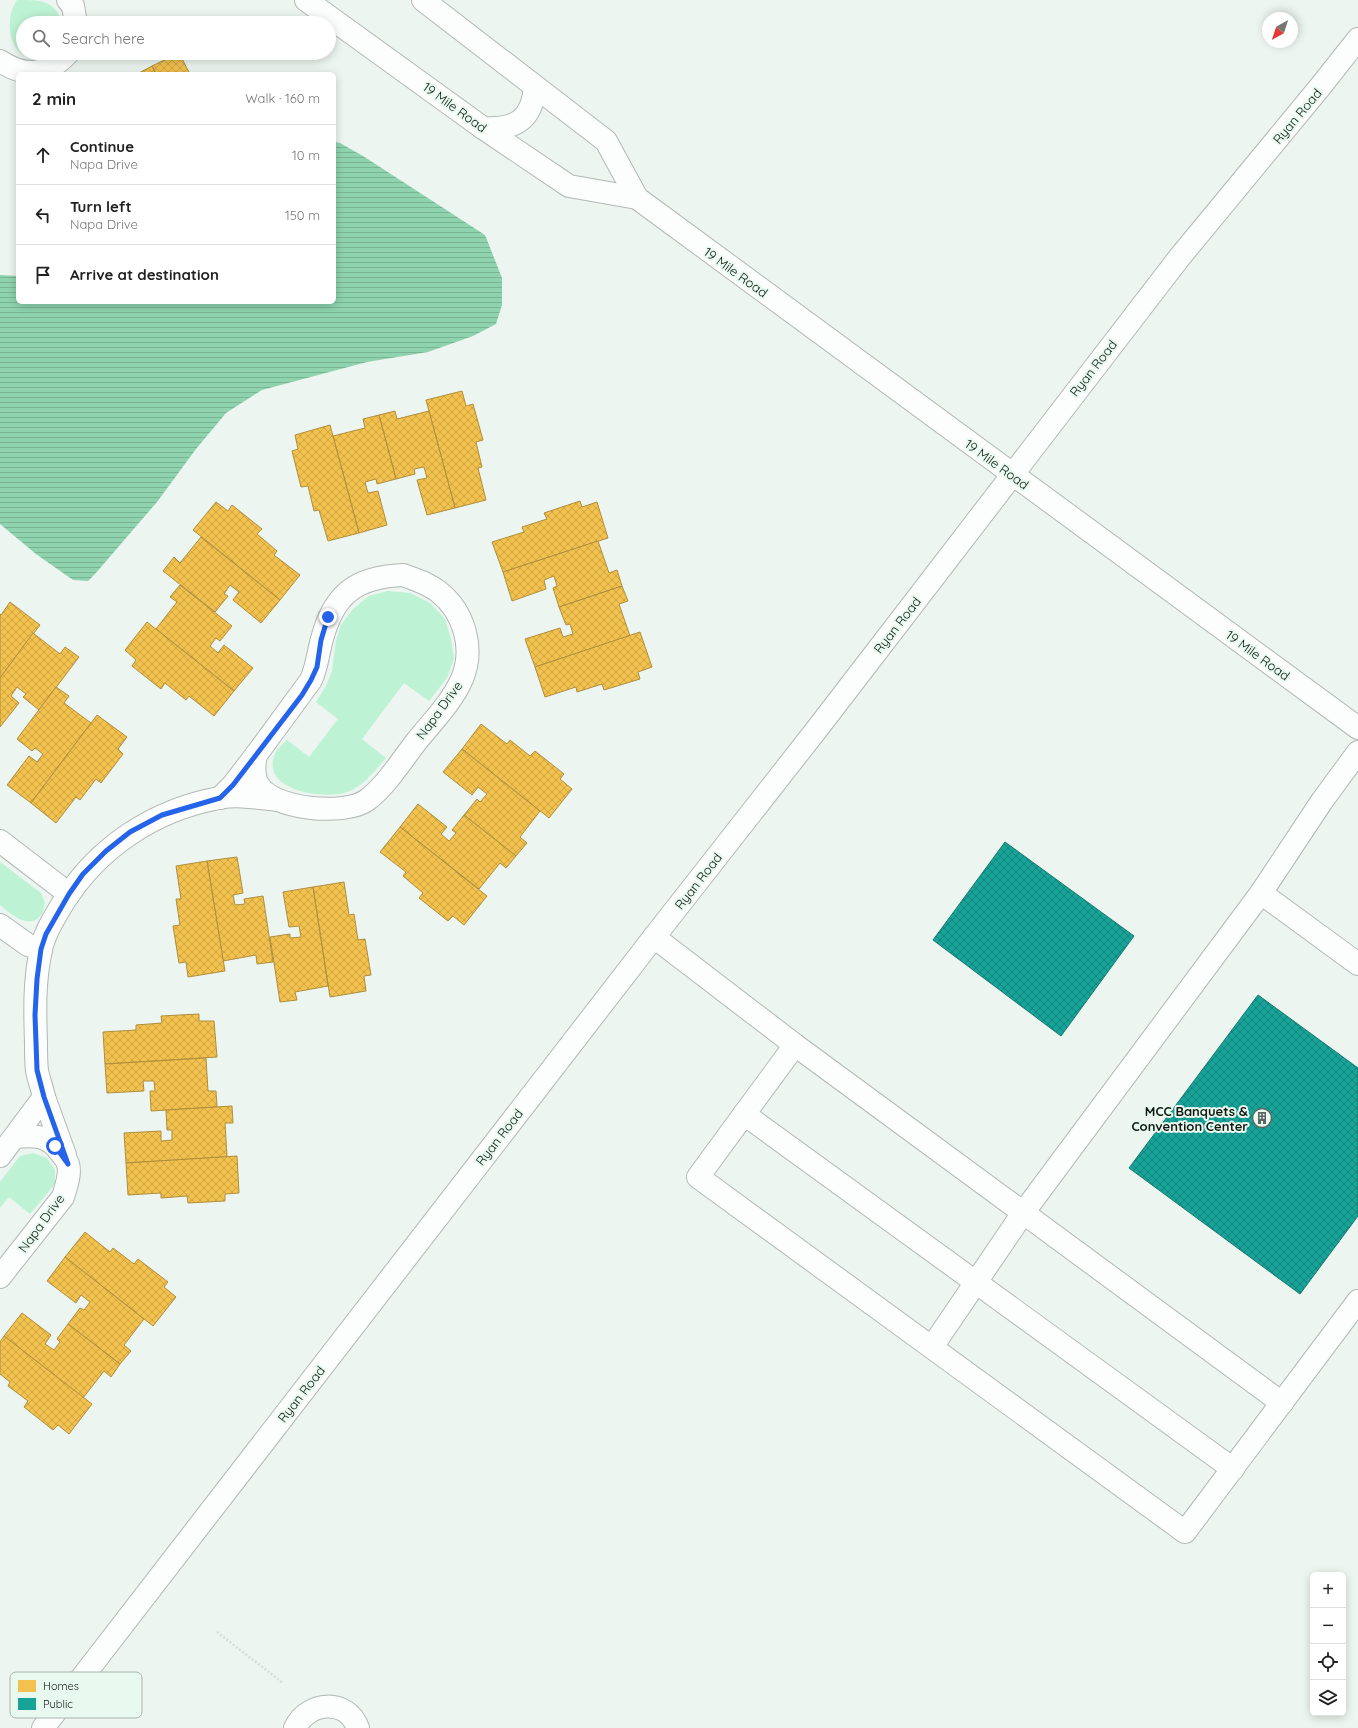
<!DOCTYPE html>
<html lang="en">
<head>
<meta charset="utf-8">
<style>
	:root { --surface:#fff; --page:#f2f2f2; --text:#222; --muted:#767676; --line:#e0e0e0 }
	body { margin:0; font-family:Quicksand,sans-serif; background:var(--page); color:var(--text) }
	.controls { position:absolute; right:12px; bottom:12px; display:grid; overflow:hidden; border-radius:6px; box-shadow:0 2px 10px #0003 }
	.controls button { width:36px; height:36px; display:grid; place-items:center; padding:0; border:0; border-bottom:1px solid var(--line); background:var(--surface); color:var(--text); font:20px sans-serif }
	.compass { position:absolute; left:1262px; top:12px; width:36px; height:36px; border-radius:50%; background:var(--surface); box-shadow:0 2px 10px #0003; rotate:219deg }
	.stop { position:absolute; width:12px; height:12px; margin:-9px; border:3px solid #2563eb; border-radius:50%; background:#fff }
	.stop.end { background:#2563eb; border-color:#fff; box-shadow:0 1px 4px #0008 }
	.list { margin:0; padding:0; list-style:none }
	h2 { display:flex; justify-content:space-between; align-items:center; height:52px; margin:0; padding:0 16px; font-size:17px }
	h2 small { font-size:13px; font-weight:400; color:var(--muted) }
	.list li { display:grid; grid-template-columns:26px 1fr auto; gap:12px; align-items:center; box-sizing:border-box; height:60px; padding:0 16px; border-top:1px solid var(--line) }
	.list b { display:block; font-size:15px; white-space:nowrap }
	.list p { margin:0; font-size:13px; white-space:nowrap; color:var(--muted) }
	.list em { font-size:13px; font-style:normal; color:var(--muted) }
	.icon { flex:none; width:22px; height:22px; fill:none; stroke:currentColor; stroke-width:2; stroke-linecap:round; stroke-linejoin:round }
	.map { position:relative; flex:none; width:1358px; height:1728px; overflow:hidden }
	.search { position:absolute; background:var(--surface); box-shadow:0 2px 10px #0003; left:16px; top:16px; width:320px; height:44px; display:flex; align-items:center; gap:10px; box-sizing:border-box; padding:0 14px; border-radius:22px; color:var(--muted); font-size:15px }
	.panel { position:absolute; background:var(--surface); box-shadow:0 2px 10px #0003; left:16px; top:72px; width:320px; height:232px; border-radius:6px }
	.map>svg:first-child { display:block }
	.grass { fill:#bdf2d4 }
	.water { fill:url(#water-rules) }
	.homes { fill:url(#homes-cross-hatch); stroke:#af8e3d }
	.public { fill:url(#public-cross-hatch); stroke:#167970 }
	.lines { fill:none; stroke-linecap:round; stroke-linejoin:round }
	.minor-casing { stroke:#b2b8b5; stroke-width:24 }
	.major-casing { stroke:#b2b8b5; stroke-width:24 }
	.path { stroke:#d9dcda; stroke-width:2.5; stroke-dasharray:2 2; stroke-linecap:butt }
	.minor { stroke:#fcfefd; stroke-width:22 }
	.major { stroke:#fcfefd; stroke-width:22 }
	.route { stroke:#2563eb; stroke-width:5 }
	.labels { text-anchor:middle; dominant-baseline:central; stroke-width:4; stroke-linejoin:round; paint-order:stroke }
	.street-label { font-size:13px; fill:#121814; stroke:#e8f9ef }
	.poi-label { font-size:13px; font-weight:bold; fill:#121814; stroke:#e8f9ef; text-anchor:end }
	.key { fill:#e8f9ef; stroke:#a8b6ad; stroke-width:1 }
	.key-label { font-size:11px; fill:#121814 }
</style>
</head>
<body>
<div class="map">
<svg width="1358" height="1728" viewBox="0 0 1358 1728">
	<defs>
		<pattern id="water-rules" width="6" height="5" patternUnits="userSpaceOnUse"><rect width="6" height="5" fill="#8ed3ae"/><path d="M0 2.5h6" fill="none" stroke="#79b495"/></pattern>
		<pattern id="homes-cross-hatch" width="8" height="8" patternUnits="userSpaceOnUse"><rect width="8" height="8" fill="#f2c14e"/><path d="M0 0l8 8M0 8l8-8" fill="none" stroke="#cea543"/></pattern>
		<pattern id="public-cross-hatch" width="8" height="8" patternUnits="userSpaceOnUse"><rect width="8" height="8" fill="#17a398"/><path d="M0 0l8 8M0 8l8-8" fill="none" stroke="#13847b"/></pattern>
	</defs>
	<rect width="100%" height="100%" fill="#ecf5f0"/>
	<g class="grass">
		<path d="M17 0C41 0 55 0 62 23H23V53H45C14 70 0 25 17 0Z"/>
		<path d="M388 591 410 593 430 603 445 619 451 639 454 659 447 678 429 701 404 683 362 739 386 758C375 770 363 787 347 792 325 800 259 791 275 754 277 749 283 744 287 740L309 757 338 719 316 702 326 686 332 671 336 641 341 625 353 609 369 596Z"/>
		<path d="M0 862 41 893 45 903C44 907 43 913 41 915 29 931 10 913 0 905Z"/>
		<path d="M33 1153 47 1158 55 1170V1184L30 1214 9 1197 0 1208V1182L20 1156Z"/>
	</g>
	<path class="water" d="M334 142 340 143 363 156 485 235 502 278V305L496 324 473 336 428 352 367 362 262 390 226 413 196 449 157 502 95 574 88 581 73 580 36 554 0 524V275L18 276V302H334Z"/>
	<g class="homes">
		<path d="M179 53 190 74H156L152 66Z"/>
		<path d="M152 66 156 74H137Z"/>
		<path d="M462 391 466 406 473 404 483 440 476 442 482 467 478 468 486 500 455 508 426 400Z"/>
		<path d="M395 411 397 419 429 411 455 508 427 515 417 480 427 478 424 467 414 469 415 474 396 479 379 415Z"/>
		<path d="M379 415 396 479 377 484 376 479 365 482 368 493 378 491 387 525 359 533 333 436 365 428 363 419Z"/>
		<path d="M330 425 359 533 328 541 319 510 314 511 308 486 301 487 292 451 298 449 295 435Z"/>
		<path d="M580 501 582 507 597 502 608 538 503 572 492 542 524 532 522 527 547 519 544 513Z"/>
		<path d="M216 502 228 511 232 505 262 529 257 534 277 551 274 555 300 575 280 600 193 530Z"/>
		<path d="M201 537 280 600 261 623 233 600 239 592 230 585 224 594 228 596 215 612 163 571 174 557 180 563Z"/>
		<path d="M598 541 609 573 617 570 622 586 559 607 553 588 557 586 554 576 544 580 546 589 512 601 503 572Z"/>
		<path d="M180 585 232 626 220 641 216 638 210 646 218 653 224 645 253 668 234 691 156 629 177 602 170 597Z"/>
		<path d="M622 586 628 601 619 604 630 636 535 667 525 639 560 628 563 637 573 634 570 624 566 625 559 607Z"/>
		<path d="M10 602 40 625 0 678V614L1 615Z"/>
		<path d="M147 622 234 691 214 716 189 696 186 700 165 683 161 689 132 666 136 660 125 650Z"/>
		<path d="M640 632 652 667 638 672 640 679 604 690 602 684 577 692 576 687 545 697 535 667Z"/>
		<path d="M33 633 60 654 65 647 79 657 39 710 23 697 26 694 17 687 11 696 19 703 0 727V678Z"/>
		<path d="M56 687 69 696 64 703 91 723 31 803 7 785 29 756 37 762 43 754 35 748 32 751 17 739Z"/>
		<path d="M97 715 127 737 118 749 123 754 101 783 96 779 80 800 76 797 56 823 31 803Z"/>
		<path d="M481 724 507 744 510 740 530 756 535 751 564 774 560 779 572 789 549 818 462 749Z"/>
		<path d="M462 749 540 811 520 837 527 843 516 856 464 815 477 799 480 802 487 794 478 787 472 795 443 772Z"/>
		<path d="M418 804 447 827 441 834 449 841 456 833 452 830 464 815 516 856 506 868 500 863 479 889 400 827Z"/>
		<path d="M400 827 487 896 464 925 453 916 448 921 419 898 423 893 403 876 406 872 380 852Z"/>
		<path d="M237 857 243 893 233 895 235 905 245 904 244 899 263 896 273 962 257 964 256 955 223 961 207 861Z"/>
		<path d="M207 861 225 971 188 977 186 962 179 963 173 926 180 925 176 899H181L176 866Z"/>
		<path d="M344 882 349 915 354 914 358 940 365 939 371 975 364 976 366 991 330 997 313 887Z"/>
		<path d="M313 887 328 986 295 992 297 1000 280 1002 270 937 290 934V938L301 937 299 926 289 927 283 892Z"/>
		<path d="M199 1014V1021H214L217 1057 105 1064 103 1032 136 1030V1025L162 1023 161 1016Z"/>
		<path d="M206 1058 208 1091H216L217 1107 151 1111 150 1091H155L154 1081H143L144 1091 107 1093 105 1064Z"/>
		<path d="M232 1106 233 1123H225L227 1157 126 1163 124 1133 161 1131V1141L172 1140V1130H167L166 1110Z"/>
		<path d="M237 1156 239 1193 225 1194V1201L188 1203 187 1196 161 1198V1193L128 1195 126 1163Z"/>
		<path d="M85 1232 110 1252 113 1248 134 1264 138 1259 168 1282 164 1287 176 1297 153 1326 65 1257Z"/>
		<path d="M65 1257 144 1319 124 1345 131 1351 120 1364 68 1324 80 1308 84 1310 90 1302 81 1295 76 1303 47 1281Z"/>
		<path d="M22 1313 51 1335 45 1344 54 1350 60 1342 57 1339 68 1324 120 1364 111 1377 104 1371 83 1398 4 1336Z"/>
		<path d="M4 1336 92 1404 69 1434 58 1425 53 1430 24 1407 28 1401 8 1386 10 1382 0 1374V1342Z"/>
	</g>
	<g class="public">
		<path d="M1005 842 1134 936 1061 1036 933 940Z"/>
		<path d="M1258 995 1358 1068V1216L1300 1294 1129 1168Z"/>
	</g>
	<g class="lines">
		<defs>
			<g id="minor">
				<path d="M68 0 73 6 76 23"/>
				<path d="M0 61C25 78 48 75 68 53"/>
				<path d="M403 575C416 580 428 583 439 592 464 612 475 648 462 679 452 702 432 722 416 742 402 760 386 786 367 800 346 816 271 810 258 784 253 776 254 763 256 755L311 680C317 667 318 653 322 639 334 593 357 577 403 575Z"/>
				<path d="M1358 752 1322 801 1261 893 1358 964"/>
				<path d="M220 798 233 785 256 755"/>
				<path d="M0 841 69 894"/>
				<path d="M0 925 28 945 41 949"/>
				<path d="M654 937 795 1045 698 1177 1185 1532 1358 1301"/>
				<path d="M795 1045 1282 1403"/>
				<path d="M44 1097C42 1088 39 1080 37 1071 36 1062 36 1052 36 1043 35 1013 34 980 41 950 44 933 55 917 63 903 98 847 154 810 219 798 238 794 258 798 277 800"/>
				<path d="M744 1114 1233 1469"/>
				<path d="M0 1156 44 1097 65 1155"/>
				<path d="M0 1277 63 1197C66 1187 71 1174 68 1164 67 1160 63 1156 61 1153 48 1135 36 1135 15 1137"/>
				<path d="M932 1347 1023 1213 1261 893"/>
				<path d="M295 1728C308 1701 347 1698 358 1728"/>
			</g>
			<g id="major">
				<path d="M306 0 483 128 569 186 637 198 1358 728"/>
				<path d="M423 0 606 141 637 198"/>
				<path d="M483 128C515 130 532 120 535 87"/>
				<path d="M43 1728 654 937 817 729 1179 258 1320 87 1358 39"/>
			</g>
		</defs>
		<use href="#minor" class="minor-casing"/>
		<use href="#major" class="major-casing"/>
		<path class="path" d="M217 1632 283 1683"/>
		<use href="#minor" class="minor"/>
		<use href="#major" class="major"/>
	</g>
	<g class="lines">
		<path class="route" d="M55 1146 68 1164 44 1097 37 1070 35 1015 37 979 41 949 46 934 69 894 83 874 106 851 130 832 162 815 220 798 233 785 302 695 311 680 317 667 321 640 328 617"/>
	</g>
	<defs>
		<symbol id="building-ring" viewBox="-11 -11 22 22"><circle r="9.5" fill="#e8f9ef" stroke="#5e6561" stroke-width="1.5"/><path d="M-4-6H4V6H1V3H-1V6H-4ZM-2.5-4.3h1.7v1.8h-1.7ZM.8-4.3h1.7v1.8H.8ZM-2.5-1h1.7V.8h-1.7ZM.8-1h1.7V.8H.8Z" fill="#5e6561"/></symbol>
	</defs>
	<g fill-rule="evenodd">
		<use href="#building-ring" x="1251" y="1107" width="22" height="22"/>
	</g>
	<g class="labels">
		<g class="street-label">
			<text transform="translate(455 107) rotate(36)">19 Mile Road</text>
			<text transform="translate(1297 116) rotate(-50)">Ryan Road</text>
			<text transform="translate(736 272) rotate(36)">19 Mile Road</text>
			<text transform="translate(1093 368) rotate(-52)">Ryan Road</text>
			<text transform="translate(997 464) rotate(36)">19 Mile Road</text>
			<text transform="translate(897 625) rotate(-52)">Ryan Road</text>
			<text transform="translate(1258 655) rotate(36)">19 Mile Road</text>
			<text transform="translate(439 710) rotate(-54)">Napa Drive</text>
			<text transform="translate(698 881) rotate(-52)">Ryan Road</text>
			<text transform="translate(499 1137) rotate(-52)">Ryan Road</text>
			<text transform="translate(41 1223) rotate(-54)">Napa Drive</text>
			<text transform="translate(301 1394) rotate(-52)">Ryan Road</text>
		</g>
		<g class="poi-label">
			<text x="1248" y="1111">MCC Banquets &amp;<tspan x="1248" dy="15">Convention Center</tspan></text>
		</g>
	</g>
	<rect x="10" y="1672" width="132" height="46" rx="6" class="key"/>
	<rect x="18" y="1680" width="18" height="12" fill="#f2c14e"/>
	<rect x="18" y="1698" width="18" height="12" fill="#17a398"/>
	<g class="key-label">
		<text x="43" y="1690">Homes</text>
		<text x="43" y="1708">Public</text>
	</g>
</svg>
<div class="controls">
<button>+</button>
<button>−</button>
<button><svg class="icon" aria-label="locate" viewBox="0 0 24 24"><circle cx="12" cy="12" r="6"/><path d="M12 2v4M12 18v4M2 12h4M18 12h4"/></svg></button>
<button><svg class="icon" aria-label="layers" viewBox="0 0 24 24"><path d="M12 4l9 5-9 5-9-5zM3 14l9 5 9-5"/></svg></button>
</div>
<svg class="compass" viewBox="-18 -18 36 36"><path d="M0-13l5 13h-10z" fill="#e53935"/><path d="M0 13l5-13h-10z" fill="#767676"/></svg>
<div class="stop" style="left:55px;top:1146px"></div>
<div class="stop end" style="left:328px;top:617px"></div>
<div class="search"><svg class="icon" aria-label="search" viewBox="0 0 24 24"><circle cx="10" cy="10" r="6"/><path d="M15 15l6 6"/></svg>Search here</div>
<section class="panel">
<h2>2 min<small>Walk · 160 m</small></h2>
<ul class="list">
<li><svg class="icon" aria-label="ahead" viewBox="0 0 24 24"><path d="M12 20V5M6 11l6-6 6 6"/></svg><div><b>Continue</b><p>Napa Drive</p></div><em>10 m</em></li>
<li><svg class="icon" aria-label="left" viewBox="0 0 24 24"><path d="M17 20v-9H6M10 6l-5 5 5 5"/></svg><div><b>Turn left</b><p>Napa Drive</p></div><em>150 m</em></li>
<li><svg class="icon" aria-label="arrive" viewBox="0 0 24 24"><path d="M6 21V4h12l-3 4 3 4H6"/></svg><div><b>Arrive at destination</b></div></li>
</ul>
</section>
</div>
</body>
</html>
